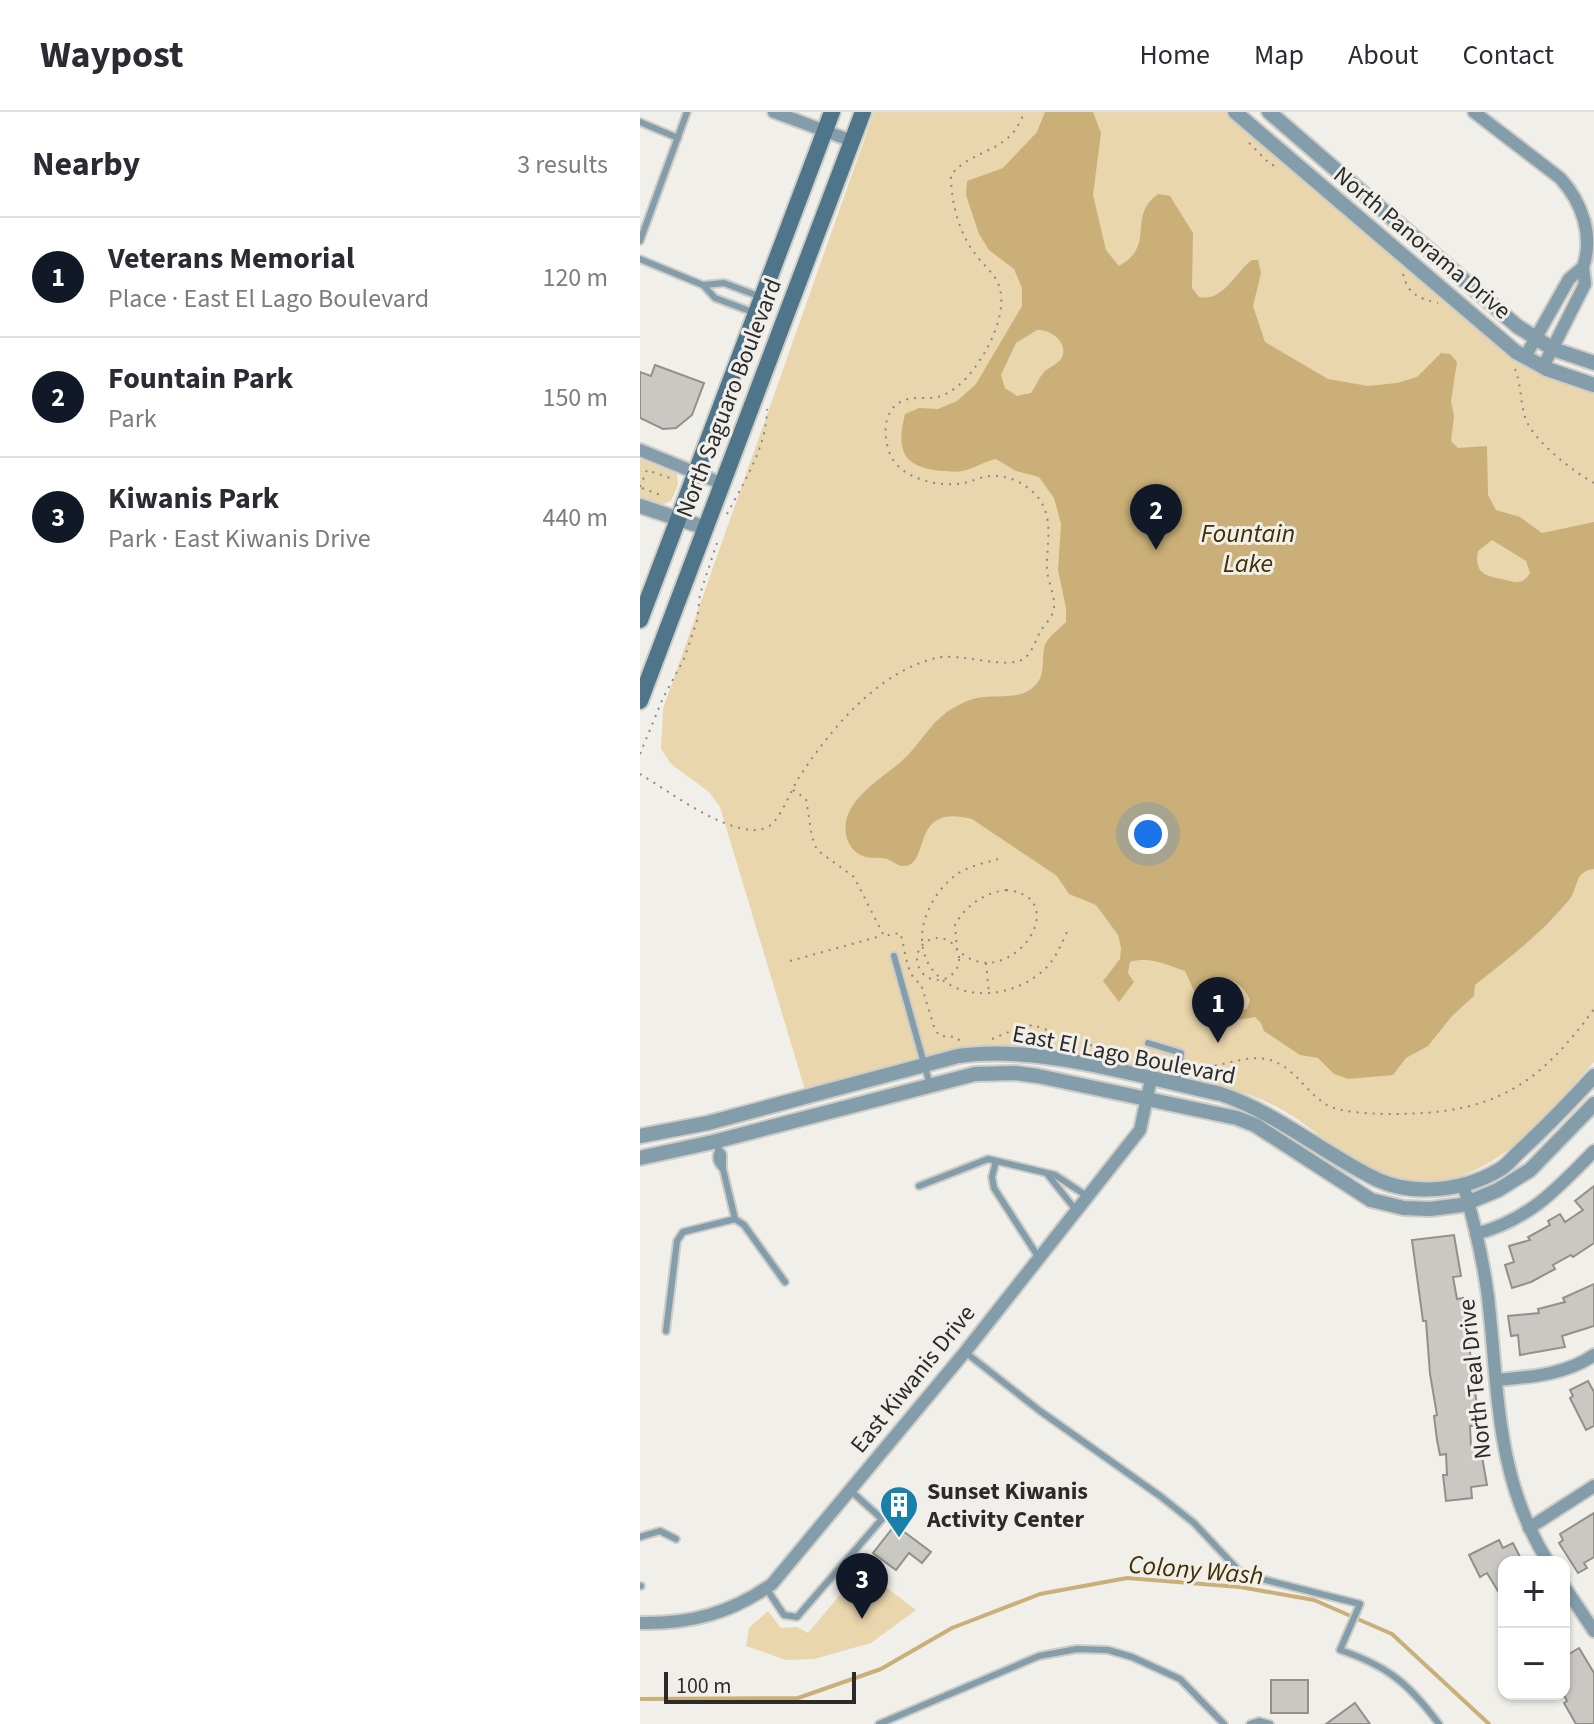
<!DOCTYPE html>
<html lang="en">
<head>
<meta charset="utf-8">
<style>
	:root { --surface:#fff; --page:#f7f7f7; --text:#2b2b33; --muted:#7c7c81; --line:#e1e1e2; --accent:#111827 }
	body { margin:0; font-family:"Source Sans 3",sans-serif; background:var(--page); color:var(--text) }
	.controls { position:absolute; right:24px; bottom:24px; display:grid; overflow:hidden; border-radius:16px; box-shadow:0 2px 6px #0004 }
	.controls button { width:72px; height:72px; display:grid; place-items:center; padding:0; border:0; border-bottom:2px solid var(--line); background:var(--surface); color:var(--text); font:40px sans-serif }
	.scale { position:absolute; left:24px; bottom:20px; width:192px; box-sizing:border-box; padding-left:8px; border:4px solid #2c2b29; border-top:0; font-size:22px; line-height:28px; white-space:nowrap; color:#2c2b29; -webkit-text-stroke:6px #f1efea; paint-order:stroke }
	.you { position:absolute; left:508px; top:722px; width:28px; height:28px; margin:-20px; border:6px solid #fff; border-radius:50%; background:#1a73e8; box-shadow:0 0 0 12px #1a73e833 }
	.badge { display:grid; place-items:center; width:52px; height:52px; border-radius:50%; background:var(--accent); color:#fff; font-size:26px; font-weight:700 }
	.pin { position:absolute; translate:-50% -66px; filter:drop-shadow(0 2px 4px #0008) }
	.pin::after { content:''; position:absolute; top:42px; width:28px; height:24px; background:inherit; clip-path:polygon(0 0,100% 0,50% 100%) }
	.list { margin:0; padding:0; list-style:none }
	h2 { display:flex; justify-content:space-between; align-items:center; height:104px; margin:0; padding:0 32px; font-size:34px }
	h2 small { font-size:26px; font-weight:400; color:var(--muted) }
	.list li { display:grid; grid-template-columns:52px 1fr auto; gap:24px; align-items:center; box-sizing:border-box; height:120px; padding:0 32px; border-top:2px solid var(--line) }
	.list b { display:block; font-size:30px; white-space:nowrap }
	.list p { margin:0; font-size:26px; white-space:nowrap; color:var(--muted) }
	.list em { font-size:26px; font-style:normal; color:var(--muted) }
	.map { position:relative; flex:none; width:954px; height:1612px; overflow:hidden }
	header { display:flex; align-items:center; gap:48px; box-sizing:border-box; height:112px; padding:0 40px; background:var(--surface); border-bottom:2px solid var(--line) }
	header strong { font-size:38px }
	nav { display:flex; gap:44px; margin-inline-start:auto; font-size:28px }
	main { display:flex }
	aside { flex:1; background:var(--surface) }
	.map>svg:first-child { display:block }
	.green { fill:#ead6ad }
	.water { fill:#cab078; fill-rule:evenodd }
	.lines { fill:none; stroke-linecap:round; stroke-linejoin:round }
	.stream { stroke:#cab078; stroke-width:4 }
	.building { fill:#cac8c3; stroke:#92908c; stroke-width:2 }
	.service-casing { stroke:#ceccc7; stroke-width:10 }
	.minor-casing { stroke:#ceccc7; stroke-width:16 }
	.tertiary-casing { stroke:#ceccc7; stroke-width:18 }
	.secondary-casing { stroke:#ceccc7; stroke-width:20 }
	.path { stroke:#8b8986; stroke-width:2; stroke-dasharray:2 6; stroke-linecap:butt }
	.service { stroke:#839dab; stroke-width:6 }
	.minor { stroke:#839dab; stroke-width:12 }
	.tertiary { stroke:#839dab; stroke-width:14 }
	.secondary { stroke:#4e7589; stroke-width:16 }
	.labels { text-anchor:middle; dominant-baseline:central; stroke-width:6; stroke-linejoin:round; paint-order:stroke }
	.street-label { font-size:24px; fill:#2c2b29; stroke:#f1efea }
	.poi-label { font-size:24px; font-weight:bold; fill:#2c2b29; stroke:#f1efea; text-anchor:start }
	.water-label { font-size:26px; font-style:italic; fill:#422f00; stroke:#f1efea }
</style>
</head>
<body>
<header>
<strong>Waypost</strong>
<nav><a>Home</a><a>Map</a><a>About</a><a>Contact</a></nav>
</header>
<main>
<aside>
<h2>Nearby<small>3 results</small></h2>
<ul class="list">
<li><span class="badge">1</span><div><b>Veterans Memorial</b><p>Place · East El Lago Boulevard</p></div><em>120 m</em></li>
<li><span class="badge">2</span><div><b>Fountain Park</b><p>Park</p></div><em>150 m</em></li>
<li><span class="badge">3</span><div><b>Kiwanis Park</b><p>Park · East Kiwanis Drive</p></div><em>440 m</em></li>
</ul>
</aside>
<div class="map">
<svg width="954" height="1612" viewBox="0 0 954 1612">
	<rect width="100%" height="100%" fill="#f1efea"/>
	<g class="green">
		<path d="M234 0H587L880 251 920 269 954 280V950C908 1001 862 1065 787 1071 728 1075 682 1017 633 993 584 968 515 963 462 952 422 945 377 929 336 935 282 942 219 964 165 978L80 695 69 680 31 652 21 637 23 597Z"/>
		<path d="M0 347 37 362 38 373 31 389 21 393 0 385Z"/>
		<path d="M222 1457 276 1498 231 1531 174 1547 146 1548 106 1534 109 1516 128 1499 141 1516 157 1515 168 1521Z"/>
	</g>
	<path class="water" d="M405 0H453L461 21 453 83 466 138 479 154C517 133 486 105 518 82L530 84 553 121 552 176 559 185C584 190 595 160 612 148H618L621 161 613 194 625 230 688 267 728 274 757 271 777 265 801 241 810 242 817 250 811 289 814 304 811 329 818 336 847 334 848 383 856 398 880 405 902 421 954 410V757C933 759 939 777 929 788 902 821 868 847 835 873L834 884 812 904 788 934 766 946 753 963 708 967 694 962 678 946 660 943 624 919 621 911 615 905C567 915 563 898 545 859 527 853 509 844 490 850L488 861 494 870 479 890 463 869 480 847 481 836 478 823 456 793 429 782 417 764 332 707C268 690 292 755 263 754 257 754 253 749 247 747 239 745 230 747 223 744 215 741 210 735 207 727 196 688 246 666 268 643 283 627 294 606 315 595 321 592 330 587 337 586 354 582 376 588 391 577 408 565 400 549 405 533 409 524 419 517 426 510V496L418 458 421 412 414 386 399 365 376 359 356 347C345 349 337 355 326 358 319 361 308 359 301 359 262 355 256 338 265 302L279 296 298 297 317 289 336 272 382 194V176L374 157 349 138 339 122 326 83 327 69 363 56 397 20ZM397 218C411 217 430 231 421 247 417 252 410 255 405 259 399 265 396 274 391 281L377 284 365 276 361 263 376 231ZM852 428 886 449 890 461C882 474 875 470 862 467 844 464 834 460 838 439ZM583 867C596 869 605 875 610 888L607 897 590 898C581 893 570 885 573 874Z"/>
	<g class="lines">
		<path class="stream" d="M0 1587 158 1586 241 1557 312 1516 400 1482 487 1466 600 1475 674 1488 752 1522 849 1612"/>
	</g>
	<g class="building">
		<path d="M15 253 64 271 52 303 36 316 23 317 0 306V260L11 264Z"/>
		<path d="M954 1074V1131L933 1145 931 1143 913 1153 915 1157 891 1170 872 1176 865 1153 874 1150 869 1134 890 1128 888 1125 910 1113 908 1109 920 1102 925 1110 943 1098 935 1089Z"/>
		<path d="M814 1123 821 1164 813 1165 817 1187 823 1186 837 1294 839 1313 830 1314 831 1334 840 1333 847 1373 831 1375 832 1386 806 1389 803 1363H807L806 1342 800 1343 797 1328 794 1304 797 1303 790 1262 786 1209H783L772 1128Z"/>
		<path d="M954 1172V1214L922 1224 925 1235 880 1243 878 1223 871 1224 868 1204 899 1201 898 1197 925 1190 923 1186Z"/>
		<path d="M948 1269 954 1280V1314L946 1318 930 1286 933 1284 930 1278Z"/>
		<path d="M954 1401V1445L944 1451 947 1456 938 1461 919 1431 923 1428 920 1422Z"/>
		<path d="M255 1413 291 1440 282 1451 269 1441 256 1458 233 1441Z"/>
		<path d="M859 1428 863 1436 873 1431 880 1445 864 1450V1489L847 1461 840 1465 829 1443Z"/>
		<path d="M939 1536 954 1561V1612H936L924 1591 927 1589 924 1583V1545Z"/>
		<rect x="631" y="1568" width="37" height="33"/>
		<path d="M715 1591 730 1612H686Z"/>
	</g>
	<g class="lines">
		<defs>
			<g id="service">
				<path d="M0 10 38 26"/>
				<path d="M0 129 47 0"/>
				<path d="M0 147 63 173 75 186 115 201"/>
				<path d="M63 173 84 171 121 185"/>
				<path d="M254 844 290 973"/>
				<path d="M508 931 541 941 537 972"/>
				<path d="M73 1030 83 1042V1057C77 1052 75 1046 78 1039"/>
				<path d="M356 1049 352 1065 354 1076 399 1146"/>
				<path d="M83 1057 95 1107 104 1113 145 1170"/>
				<path d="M408 1063 435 1097"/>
				<path d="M279 1074 348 1047 415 1063 447 1084"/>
				<path d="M26 1219 37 1129 43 1120 95 1107"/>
				<path d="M325 1240 400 1299 520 1384 554 1411 602 1462 720 1492 700 1538C748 1554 769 1572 799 1612"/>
				<path d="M0 1425 20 1419 36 1427"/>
				<path d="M0 1474H1"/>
				<path d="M126 1476 144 1503 157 1505 242 1407 211 1379"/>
				<path d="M239 1612 399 1544 437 1537 468 1538 492 1545 540 1567 584 1612"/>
				<path d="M610 1612 619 1609 630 1612"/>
			</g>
			<g id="minor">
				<path d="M134 0 212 29"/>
				<path d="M834 0 920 66C942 90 954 124 943 155"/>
				<path d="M885 245 929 167 943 155 945 172 903 255"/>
				<path d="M0 338 83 372"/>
				<path d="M823 1072C834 1109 843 1147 848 1185 859 1281 855 1365 908 1450"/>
				<path d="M836 1122C890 1107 916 1078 954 1039"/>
				<path d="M856 1268C890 1265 925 1263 954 1243"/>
				<path d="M889 1416 954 1374"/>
				<path d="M924 1474 954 1519"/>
				<path d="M0 1511C50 1512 92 1501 132 1472L325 1240 500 1018 511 967"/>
			</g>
			<g id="tertiary">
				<path d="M595 0 876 240 907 257 954 273"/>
				<path d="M629 0 877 214 913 237 954 251"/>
				<path d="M0 394 66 416"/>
				<path d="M0 1024 68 1011 318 944C399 932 501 965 581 982 636 1001 679 1038 730 1064 768 1085 822 1080 859 1058 867 1054 874 1044 881 1038 907 1014 930 990 954 964"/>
				<path d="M0 1046 73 1030 335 962 375 961 398 964 597 1006 615 1013 731 1088 764 1096 790 1097 822 1093 858 1078 890 1058 954 992"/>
			</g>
			<g id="secondary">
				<path d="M0 508 192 0"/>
				<path d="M0 589 223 0"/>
			</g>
		</defs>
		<use href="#service" class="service-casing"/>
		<use href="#minor" class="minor-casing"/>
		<use href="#tertiary" class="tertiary-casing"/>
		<use href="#secondary" class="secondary-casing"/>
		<g class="path">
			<path d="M609 31 630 52 638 55"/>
			<path d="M763 162C768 183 779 186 798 191"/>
			<path d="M875 257C882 273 880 298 888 312 899 333 934 360 954 371"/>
			<path d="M0 375 7 358 30 366"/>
			<path d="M2 376 23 384"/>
			<path d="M87 402C104 370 127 334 127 297"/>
			<path d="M0 642 23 586 44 547 57 509 60 482 77 431"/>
			<path d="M0 662C30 680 77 716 113 718 120 719 130 715 134 710 144 698 150 681 158 667 189 619 237 560 296 546 320 540 368 559 385 546 392 540 396 528 400 520 405 512 414 504 414 494 415 483 408 470 407 458 406 439 412 418 405 398 399 379 374 363 353 364 343 364 333 369 324 371 300 376 260 367 250 342 242 322 243 293 268 287 278 285 289 287 298 285 319 279 335 257 345 240 356 221 367 192 358 171 353 160 343 153 336 143 319 122 311 90 311 63 328 42 353 41 371 23 377 17 381 7 385 0"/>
			<path d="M153 678 166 687 172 725 177 738 214 765 244 824 260 821C266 836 265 864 281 872L295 918 300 924 316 925 321 930"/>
			<path d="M358 747C345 751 329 754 317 762 287 784 266 833 298 864 327 892 378 883 405 857 416 846 421 833 427 820"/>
			<path d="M366 778C439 785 366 887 317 837L315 813C326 793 344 781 366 778Z"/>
			<circle cx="298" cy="847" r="21"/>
			<path d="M150 849 241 824"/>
			<path d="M346 851 349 880"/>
			<path d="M352 927 376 917 393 913 482 944"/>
			<path d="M551 956C576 958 605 941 630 948 655 955 665 980 687 993 701 1001 736 1002 753 1002 851 1002 897 976 954 897"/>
		</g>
		<use href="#service" class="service"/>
		<use href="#minor" class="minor"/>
		<use href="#tertiary" class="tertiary"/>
		<use href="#secondary" class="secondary"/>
	</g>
	<defs>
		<symbol id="building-pin" viewBox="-11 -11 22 30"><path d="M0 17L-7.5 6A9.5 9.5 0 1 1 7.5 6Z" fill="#1880aa" stroke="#f1efea"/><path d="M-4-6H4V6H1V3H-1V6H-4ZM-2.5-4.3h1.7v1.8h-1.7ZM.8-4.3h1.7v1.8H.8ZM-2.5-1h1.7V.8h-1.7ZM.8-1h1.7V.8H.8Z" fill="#fff"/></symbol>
	</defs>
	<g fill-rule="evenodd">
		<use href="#building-pin" x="237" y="1371" width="44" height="60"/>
	</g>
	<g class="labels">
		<g class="street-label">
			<text transform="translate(782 131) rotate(40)">North Panorama Drive</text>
			<text transform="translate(89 286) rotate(-69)">North Saguaro Boulevard</text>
			<text transform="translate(484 943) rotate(11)">East El Lago Boulevard</text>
			<text transform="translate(273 1267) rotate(-51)">East Kiwanis Drive</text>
			<text transform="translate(835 1267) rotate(-96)">North Teal Drive</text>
		</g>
		<g class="poi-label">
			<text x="287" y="1379">Sunset Kiwanis<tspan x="287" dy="28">Activity Center</tspan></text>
		</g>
		<g class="water-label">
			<text x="608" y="421">Fountain<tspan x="608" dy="30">Lake</tspan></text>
			<text transform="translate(556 1458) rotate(5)">Colony Wash</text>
		</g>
	</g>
</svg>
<div class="controls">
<button>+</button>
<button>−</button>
</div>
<div class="scale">100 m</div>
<div class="you"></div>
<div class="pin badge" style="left:578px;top:931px">1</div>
<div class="pin badge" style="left:516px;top:438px">2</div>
<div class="pin badge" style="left:222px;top:1507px">3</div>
</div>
</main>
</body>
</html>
